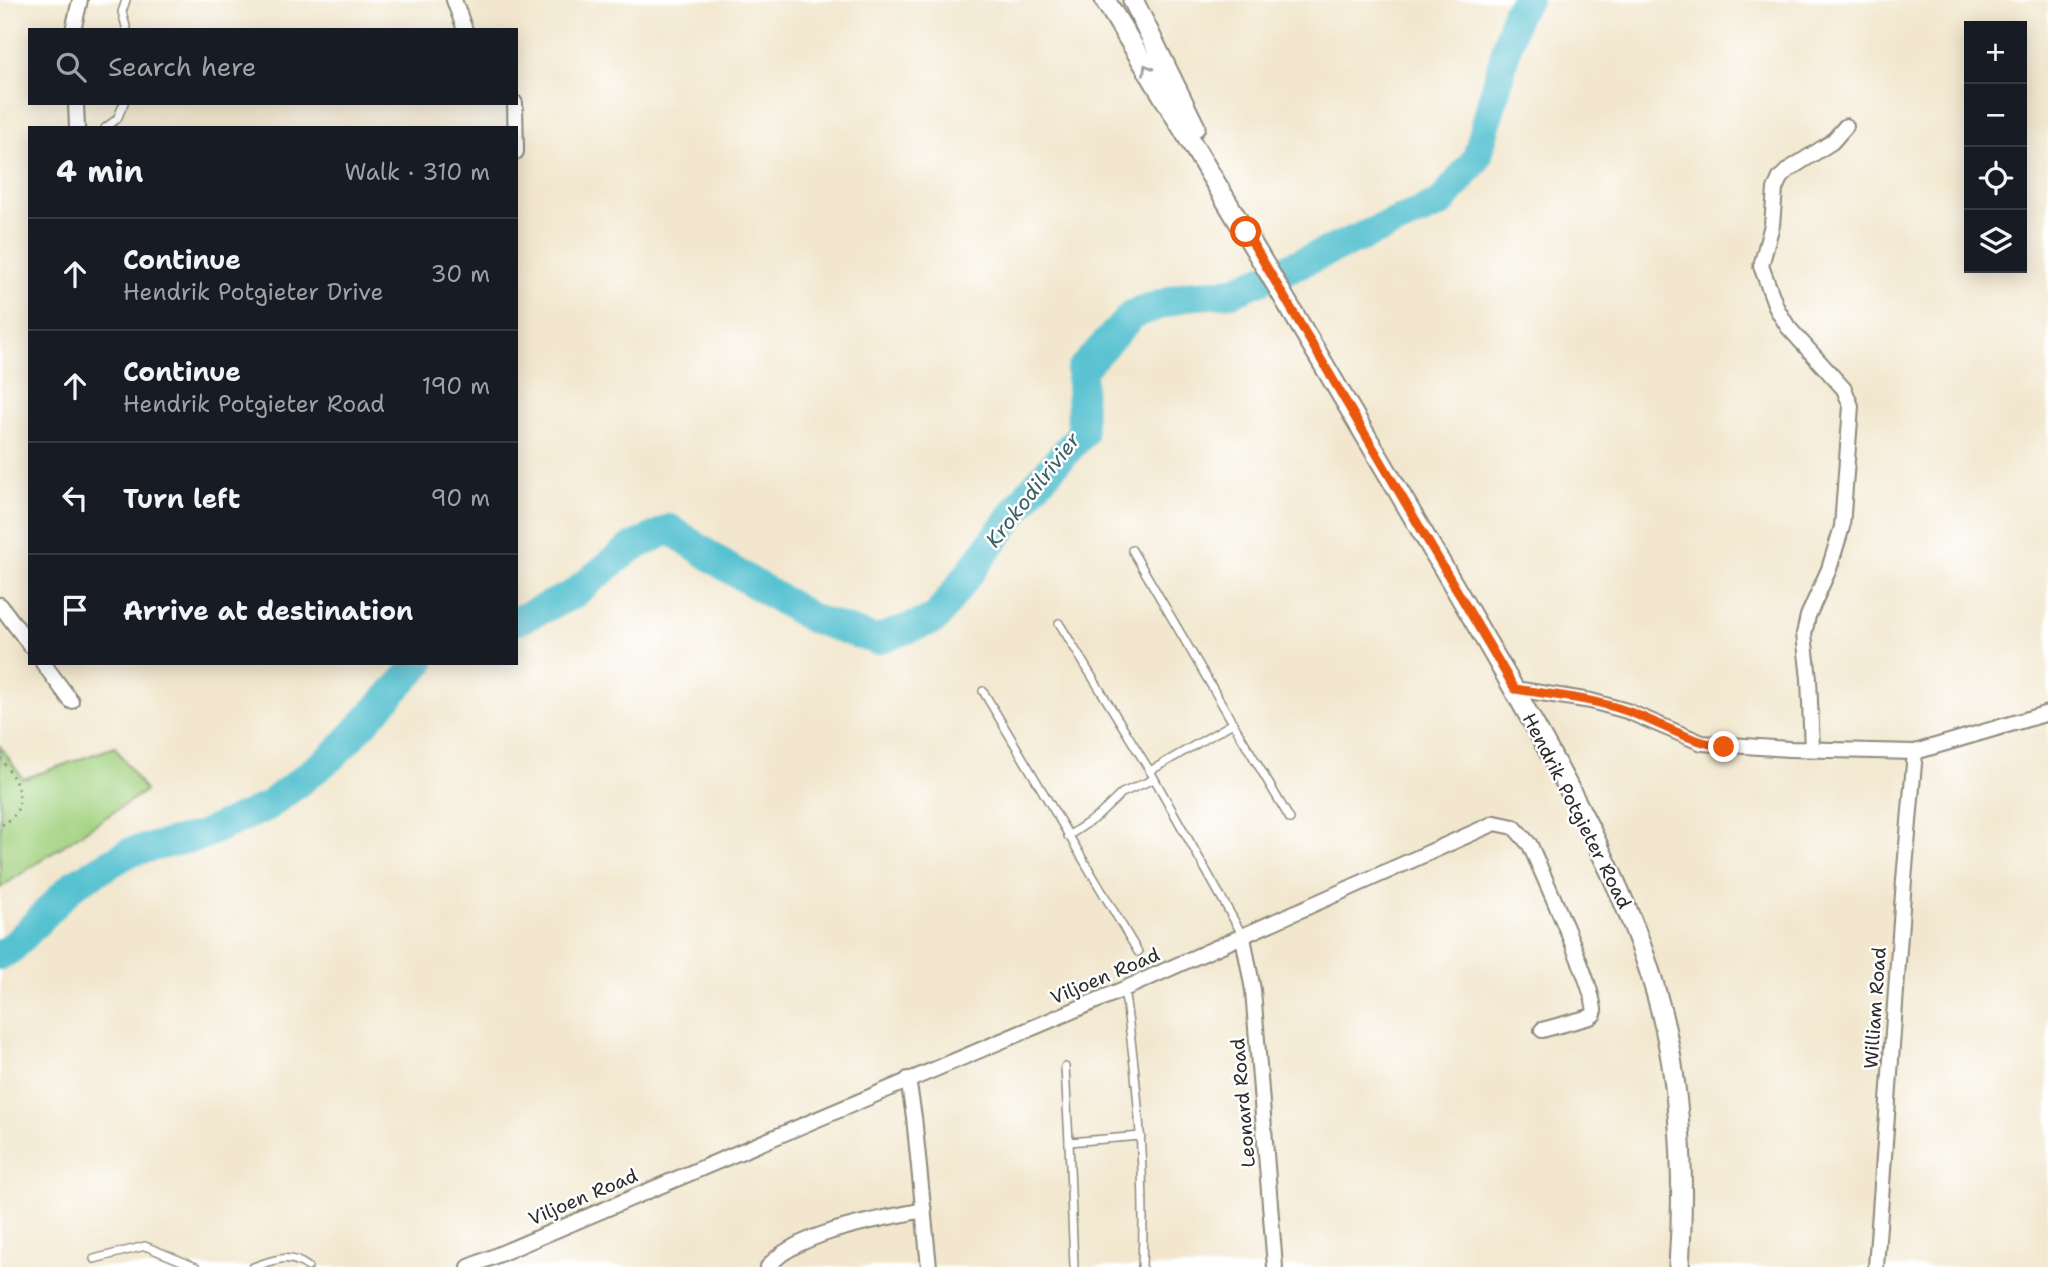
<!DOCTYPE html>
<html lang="en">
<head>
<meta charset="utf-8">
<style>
	:root { --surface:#171b24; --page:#20242c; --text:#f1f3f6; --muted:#9ea1a6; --line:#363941 }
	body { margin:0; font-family:"Shantell Sans",sans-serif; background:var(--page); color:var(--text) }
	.controls { position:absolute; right:21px; top:21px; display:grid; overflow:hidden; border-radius:0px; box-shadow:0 4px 18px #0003 }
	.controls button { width:63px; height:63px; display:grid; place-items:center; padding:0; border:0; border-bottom:2px solid var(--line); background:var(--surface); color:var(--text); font:35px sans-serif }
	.stop { position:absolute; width:21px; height:21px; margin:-16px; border:5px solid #ea580c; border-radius:50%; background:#fff }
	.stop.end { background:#ea580c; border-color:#fff; box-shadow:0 2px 7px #0008 }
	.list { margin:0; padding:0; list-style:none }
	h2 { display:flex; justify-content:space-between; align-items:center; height:91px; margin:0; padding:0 28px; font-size:30px }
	h2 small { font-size:23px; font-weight:400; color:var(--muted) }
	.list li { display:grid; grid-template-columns:46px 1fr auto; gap:21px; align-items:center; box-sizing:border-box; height:112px; padding:0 28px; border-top:2px solid var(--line) }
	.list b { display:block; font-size:26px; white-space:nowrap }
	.list p { margin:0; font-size:23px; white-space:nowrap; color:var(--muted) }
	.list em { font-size:23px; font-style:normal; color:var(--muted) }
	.icon { flex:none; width:38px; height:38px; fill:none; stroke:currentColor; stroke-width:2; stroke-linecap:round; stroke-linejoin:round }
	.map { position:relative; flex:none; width:2048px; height:1267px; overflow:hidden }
	.search { position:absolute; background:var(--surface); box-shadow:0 4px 18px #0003; left:28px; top:28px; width:490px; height:77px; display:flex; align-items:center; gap:18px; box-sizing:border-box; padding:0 24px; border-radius:0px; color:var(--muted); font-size:26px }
	.panel { position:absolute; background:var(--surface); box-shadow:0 4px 18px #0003; left:28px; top:126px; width:490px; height:539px; border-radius:0px }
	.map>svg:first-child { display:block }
	.green { fill:#a2d280; stroke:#667e56; stroke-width:2 }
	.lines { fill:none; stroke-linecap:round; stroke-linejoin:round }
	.river { stroke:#56c1d0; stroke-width:30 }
	.service-casing { stroke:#8e897c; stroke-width:10 }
	.minor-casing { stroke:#8e897c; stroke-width:18 }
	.secondary-casing { stroke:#8e897c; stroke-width:23 }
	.path { stroke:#8e897c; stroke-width:2.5; stroke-dasharray:2 5; stroke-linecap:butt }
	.service { stroke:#fff; stroke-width:7 }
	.minor { stroke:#fff; stroke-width:14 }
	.secondary { stroke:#fff; stroke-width:19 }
	.oneway { stroke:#a0a0a0 }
	.route { stroke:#ea580c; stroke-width:9 }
	.labels { text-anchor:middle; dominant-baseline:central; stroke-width:5; stroke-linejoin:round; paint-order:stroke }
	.street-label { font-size:19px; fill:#2b2b2b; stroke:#fff }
	.water-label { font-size:21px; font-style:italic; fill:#3a6065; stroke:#fff }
</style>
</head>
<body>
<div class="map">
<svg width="2048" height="1267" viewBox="0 0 2048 1267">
	<rect width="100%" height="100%" fill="#fff"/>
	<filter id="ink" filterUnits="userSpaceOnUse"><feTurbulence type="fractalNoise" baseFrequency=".0143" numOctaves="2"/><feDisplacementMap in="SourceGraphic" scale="14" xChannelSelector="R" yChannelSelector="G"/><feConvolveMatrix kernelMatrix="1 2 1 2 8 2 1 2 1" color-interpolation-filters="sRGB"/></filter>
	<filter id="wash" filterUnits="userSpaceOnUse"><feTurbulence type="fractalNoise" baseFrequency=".00686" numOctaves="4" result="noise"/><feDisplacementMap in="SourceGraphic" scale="28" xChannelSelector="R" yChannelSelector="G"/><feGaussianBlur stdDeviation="1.57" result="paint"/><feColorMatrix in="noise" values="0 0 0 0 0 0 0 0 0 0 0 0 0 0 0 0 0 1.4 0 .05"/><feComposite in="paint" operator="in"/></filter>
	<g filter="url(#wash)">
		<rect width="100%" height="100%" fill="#f2e7ce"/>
		<path class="green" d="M0 746 23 779 115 747 145 791 0 888Z"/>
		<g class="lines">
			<g class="river">
				<path d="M516 621 572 595 629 549 670 529 725 566 813 619 876 640 935 619 1032 489 1082 434 1081 370 1133 314 1186 296 1232 292 1441 203 1477 158 1516 13 1527 0"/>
				<path d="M0 955 11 949 73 885 130 852 200 836 268 806 334 755 420 663"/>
			</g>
		</g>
	</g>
	<g filter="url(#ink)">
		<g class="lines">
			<defs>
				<g id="service">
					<path d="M126 0 122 12 127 30"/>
					<path d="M105 128 117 119 124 103"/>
					<path d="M1132 550 1233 723"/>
					<path d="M1059 623 1150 771 1243 936"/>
					<path d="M983 691 1138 952"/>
					<path d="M1150 771 1233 723 1290 819"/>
					<path d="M1068 836 1098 816 1122 793 1154 779"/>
					<path d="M1124 989C1138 1081 1146 1174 1142 1267"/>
					<path d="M1065 1067 1069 1142 1141 1136"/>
					<path d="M1069 1142 1074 1266"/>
					<path d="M94 1259 145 1246 196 1267"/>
					<path d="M253 1267C275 1260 288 1252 308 1267"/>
				</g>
				<g id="minor">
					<path d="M454 0 465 30"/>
					<path d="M73 30 80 0"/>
					<path d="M76 103 77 128"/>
					<path d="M515 103 516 152"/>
					<path d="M0 605 30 645"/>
					<path d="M43 663 71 701"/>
					<path d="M1515 689 1591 701 1627 711 1702 743 1789 749 1915 752 2048 713"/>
					<path d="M1812 749 1809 679 1804 634 1808 616 1829 569 1842 527 1851 406 1844 389 1788 327 1777 309 1761 266 1772 225 1775 189 1780 178 1788 170 1832 142 1846 126"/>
					<path d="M1243 937 1253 990 1275 1267"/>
					<path d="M908 1079 914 1117 929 1267"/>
					<path d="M469 1267 1124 989 1495 823 1514 827 1530 845C1541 871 1599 996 1594 1014L1590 1017 1542 1030"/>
					<path d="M768 1267C795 1232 881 1219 924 1210"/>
					<path d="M1876 1267 1904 880 1915 752"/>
				</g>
				<g id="secondary">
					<path d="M1105 0C1205 164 1303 329 1400 494 1449 578 1499 661 1546 746 1598 841 1649 940 1669 1047 1682 1119 1684 1194 1679 1267"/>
					<path d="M1133 0 1195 127"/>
				</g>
			</defs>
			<use href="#service" class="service-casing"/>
			<use href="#minor" class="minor-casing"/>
			<use href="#secondary" class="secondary-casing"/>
			<path class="path" d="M0 758C18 781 33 809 0 826"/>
			<use href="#service" class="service"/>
			<use href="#minor" class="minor"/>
			<use href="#secondary" class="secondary"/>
		</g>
		<defs><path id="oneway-chevron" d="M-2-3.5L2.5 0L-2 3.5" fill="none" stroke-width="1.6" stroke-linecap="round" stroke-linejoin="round" transform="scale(1.75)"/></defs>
		<use class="oneway" href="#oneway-chevron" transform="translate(1147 69) rotate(-121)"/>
	</g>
	<g class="lines" filter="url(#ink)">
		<path class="route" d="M1246 232 1515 689C1552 695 1591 698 1627 711 1660 723 1688 741 1724 747"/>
	</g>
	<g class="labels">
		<g class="street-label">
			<text transform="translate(1577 811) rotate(63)">Hendrik Potgieter Road</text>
			<text transform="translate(1105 976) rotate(-23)">Viljoen Road</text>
			<text transform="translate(1875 1008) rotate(-86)">William Road</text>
			<text transform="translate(1243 1103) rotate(-95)">Leonard Road</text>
			<text transform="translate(583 1197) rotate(-23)">Viljoen Road</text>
		</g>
		<g class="water-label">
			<text transform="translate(1033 490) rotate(-52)">Krokodilrivier</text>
		</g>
	</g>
</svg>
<div class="controls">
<button>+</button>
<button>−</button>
<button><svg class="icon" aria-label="locate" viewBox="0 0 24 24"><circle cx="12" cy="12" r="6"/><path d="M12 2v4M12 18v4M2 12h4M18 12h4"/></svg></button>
<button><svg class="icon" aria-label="layers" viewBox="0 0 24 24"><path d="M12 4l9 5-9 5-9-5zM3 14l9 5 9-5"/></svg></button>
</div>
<div class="stop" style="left:1246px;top:232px"></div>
<div class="stop end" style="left:1724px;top:747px"></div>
<div class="search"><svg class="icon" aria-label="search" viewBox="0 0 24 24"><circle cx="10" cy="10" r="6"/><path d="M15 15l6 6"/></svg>Search here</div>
<section class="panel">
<h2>4 min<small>Walk · 310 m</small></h2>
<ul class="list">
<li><svg class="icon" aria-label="ahead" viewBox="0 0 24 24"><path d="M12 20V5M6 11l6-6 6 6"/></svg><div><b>Continue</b><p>Hendrik Potgieter Drive</p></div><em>30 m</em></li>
<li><svg class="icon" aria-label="ahead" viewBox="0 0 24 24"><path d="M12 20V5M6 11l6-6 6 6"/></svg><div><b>Continue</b><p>Hendrik Potgieter Road</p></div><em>190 m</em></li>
<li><svg class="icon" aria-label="left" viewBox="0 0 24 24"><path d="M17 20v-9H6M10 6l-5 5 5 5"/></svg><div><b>Turn left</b></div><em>90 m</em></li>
<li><svg class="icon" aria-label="arrive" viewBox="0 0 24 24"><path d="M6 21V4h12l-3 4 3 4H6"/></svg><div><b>Arrive at destination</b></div></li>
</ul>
</section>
</div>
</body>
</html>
